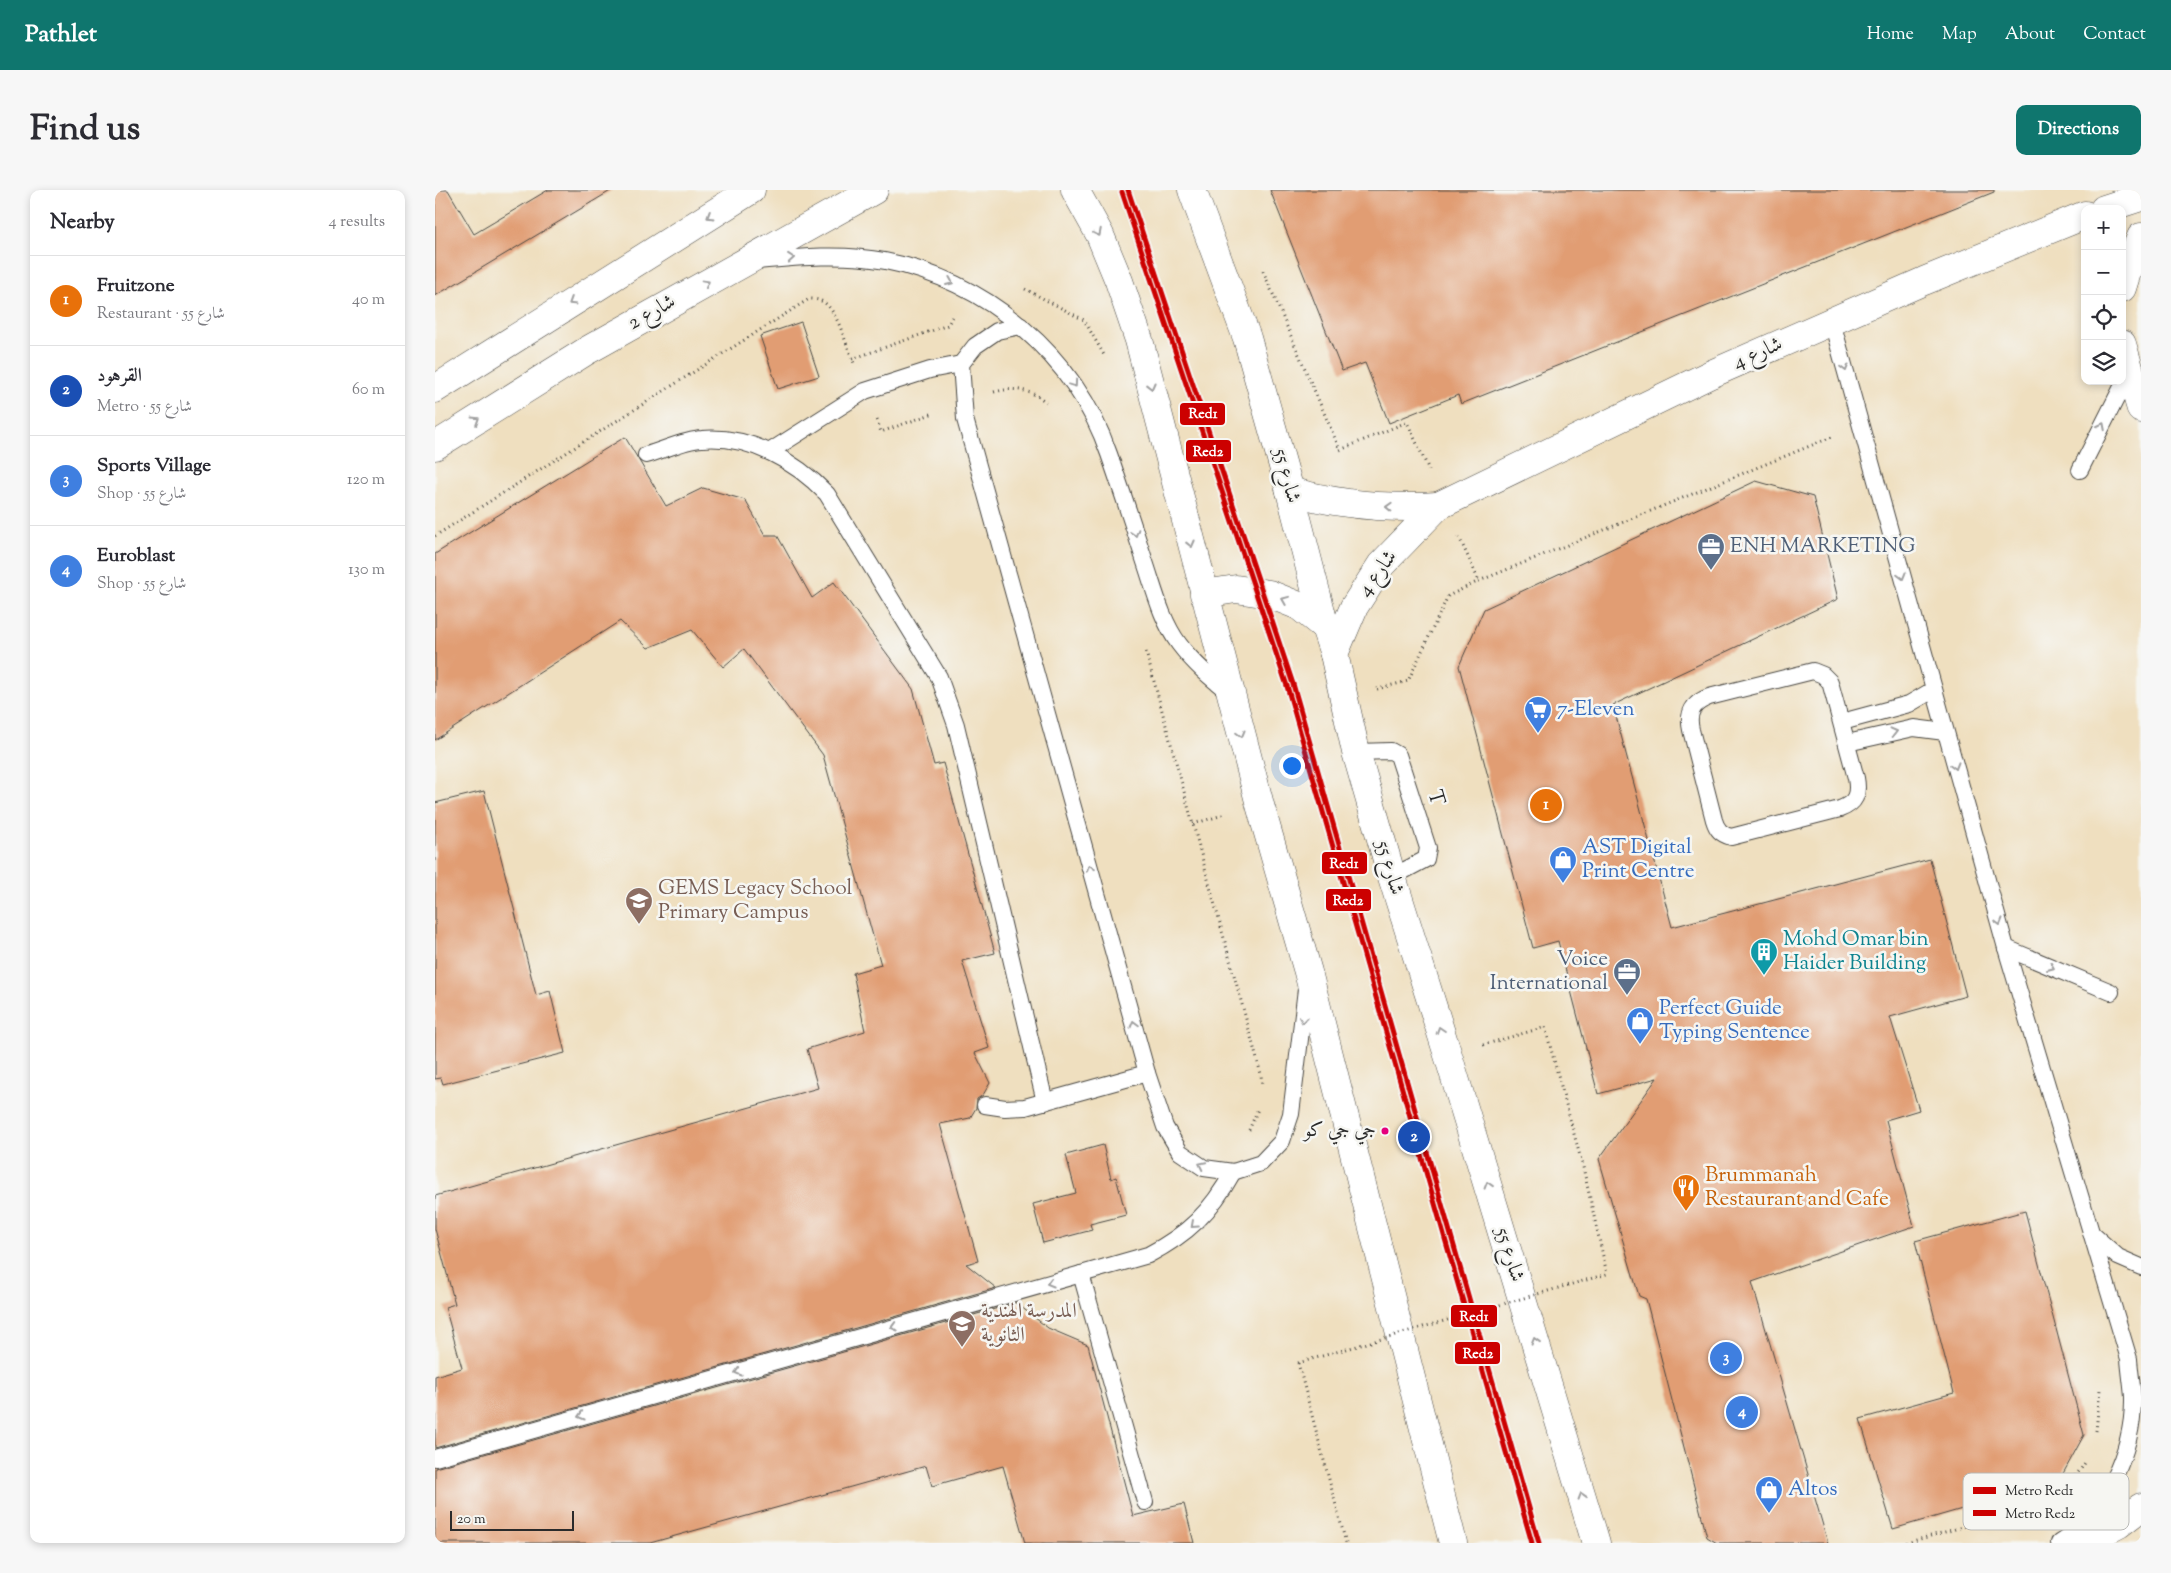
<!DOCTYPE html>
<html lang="en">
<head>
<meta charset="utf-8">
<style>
	:root { --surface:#fff; --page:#f7f7f7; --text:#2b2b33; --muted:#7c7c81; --line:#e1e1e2; --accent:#0f766e }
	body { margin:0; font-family:"Sorts Mill Goudy",Amiri,serif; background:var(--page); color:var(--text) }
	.controls { position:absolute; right:15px; top:15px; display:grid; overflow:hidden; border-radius:10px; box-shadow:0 2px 8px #0003 }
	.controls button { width:45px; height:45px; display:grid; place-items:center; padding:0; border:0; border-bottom:1px solid var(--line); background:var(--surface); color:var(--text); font:25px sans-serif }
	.scale { position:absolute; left:15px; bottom:12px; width:124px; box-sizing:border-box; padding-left:5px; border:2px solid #2b2b2b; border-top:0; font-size:14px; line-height:18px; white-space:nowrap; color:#2b2b2b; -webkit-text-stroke:4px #f6f6f2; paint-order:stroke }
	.you { position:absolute; left:856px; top:575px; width:18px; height:18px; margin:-12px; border:4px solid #fff; border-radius:50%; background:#1a73e8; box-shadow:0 0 0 8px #1a73e833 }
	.badge { display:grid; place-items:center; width:32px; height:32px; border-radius:50%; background:var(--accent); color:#fff; font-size:16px; font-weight:700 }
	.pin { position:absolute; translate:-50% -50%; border:2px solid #fff; box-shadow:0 1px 5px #0006 }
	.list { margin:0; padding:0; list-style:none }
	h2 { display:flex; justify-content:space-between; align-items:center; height:65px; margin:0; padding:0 20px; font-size:21px }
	h2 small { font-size:16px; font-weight:400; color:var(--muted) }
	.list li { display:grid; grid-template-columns:32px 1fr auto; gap:15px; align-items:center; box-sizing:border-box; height:90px; padding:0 20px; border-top:1px solid var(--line) }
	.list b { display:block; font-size:19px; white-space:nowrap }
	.list p { margin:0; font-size:16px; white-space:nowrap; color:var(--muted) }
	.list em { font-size:16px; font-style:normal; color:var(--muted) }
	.icon { flex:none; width:28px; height:28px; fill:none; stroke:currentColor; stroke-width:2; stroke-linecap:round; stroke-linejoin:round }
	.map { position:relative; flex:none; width:1706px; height:1353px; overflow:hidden; border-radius:10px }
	header { display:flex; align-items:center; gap:30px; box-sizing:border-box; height:70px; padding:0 25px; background:var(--accent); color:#fff }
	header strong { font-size:24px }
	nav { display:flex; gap:28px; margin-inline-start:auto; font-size:18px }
	.intro { display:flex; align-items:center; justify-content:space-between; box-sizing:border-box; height:120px; padding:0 30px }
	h1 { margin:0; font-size:35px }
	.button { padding:12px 22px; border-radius:10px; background:var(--accent); color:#fff; font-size:18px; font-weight:700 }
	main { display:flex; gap:30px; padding:0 30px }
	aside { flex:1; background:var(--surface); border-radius:10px; box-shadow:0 2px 8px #0003 }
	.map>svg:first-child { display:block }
	.building { fill:#e19d73 }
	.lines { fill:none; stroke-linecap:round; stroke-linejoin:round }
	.service-casing { stroke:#484641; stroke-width:18 }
	.minor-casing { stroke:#484641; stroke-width:29 }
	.tertiary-casing { stroke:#484641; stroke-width:29 }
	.path { stroke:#484641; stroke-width:3; stroke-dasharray:1 4; stroke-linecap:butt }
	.service { stroke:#fff; stroke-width:16 }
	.minor { stroke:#fff; stroke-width:28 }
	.tertiary { stroke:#fff; stroke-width:28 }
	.path-bridge { stroke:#484641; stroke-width:3; stroke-dasharray:1 4; stroke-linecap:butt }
	.metro-1-casing { stroke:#f6f6f2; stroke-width:9 }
	.metro-2-casing { stroke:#f6f6f2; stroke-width:9 }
	.metro-1 { stroke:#c00; stroke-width:5 }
	.metro-2 { stroke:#c00; stroke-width:5 }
	.oneway { stroke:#a0a0a0 }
	.bus-dot { fill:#e5007d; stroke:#f6f6f2; stroke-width:2 }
	.labels { text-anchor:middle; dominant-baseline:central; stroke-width:5; stroke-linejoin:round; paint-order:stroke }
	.bus-label { font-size:20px; fill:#2b2b2b; stroke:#f6f6f2; text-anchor:end }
	.street-label { font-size:21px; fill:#2b2b2b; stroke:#f6f6f2 }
	.service-label { font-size:21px; fill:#4e5e75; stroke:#f6f6f2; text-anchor:start }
	.shop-label { font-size:21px; fill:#366cbe; stroke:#f6f6f2; text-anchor:start }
	.education-label { font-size:21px; fill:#785e54; stroke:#f6f6f2; text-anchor:start }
	.culture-label { font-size:21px; fill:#0d838f; stroke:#f6f6f2; text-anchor:start }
	.food-label { font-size:21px; fill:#c56008; stroke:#f6f6f2; text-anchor:start }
	.key { fill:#f6f6f2; stroke:#b9b9b6; stroke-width:1 }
	.key-label { font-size:14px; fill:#2b2b2b }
	.line-badge { stroke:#f6f6f2; stroke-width:2 }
	.badge-label { font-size:14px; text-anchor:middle; font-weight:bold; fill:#fff }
</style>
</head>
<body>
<header>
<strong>Pathlet</strong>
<nav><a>Home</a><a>Map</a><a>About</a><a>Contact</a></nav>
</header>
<div class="intro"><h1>Find us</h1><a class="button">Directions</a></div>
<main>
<aside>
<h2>Nearby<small>4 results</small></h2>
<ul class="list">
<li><span class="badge" style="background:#e8710a">1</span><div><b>Fruitzone</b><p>Restaurant · شارع 55</p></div><em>40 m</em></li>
<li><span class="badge" style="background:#1a4fb4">2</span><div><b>القرهود</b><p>Metro · شارع 55</p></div><em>60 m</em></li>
<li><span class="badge" style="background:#3f7fe0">3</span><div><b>Sports Village</b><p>Shop · شارع 55</p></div><em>120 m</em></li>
<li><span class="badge" style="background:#3f7fe0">4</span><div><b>Euroblast</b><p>Shop · شارع 55</p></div><em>130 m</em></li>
</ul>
</aside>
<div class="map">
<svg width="1706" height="1353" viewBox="0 0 1706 1353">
	<rect width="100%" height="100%" fill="#f6f6f2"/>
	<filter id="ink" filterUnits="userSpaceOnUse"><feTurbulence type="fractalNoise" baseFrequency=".02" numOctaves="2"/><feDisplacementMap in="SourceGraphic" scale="10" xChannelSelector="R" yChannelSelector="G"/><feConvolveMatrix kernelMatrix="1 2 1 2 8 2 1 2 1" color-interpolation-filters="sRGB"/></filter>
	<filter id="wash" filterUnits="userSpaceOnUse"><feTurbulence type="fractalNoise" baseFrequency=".0096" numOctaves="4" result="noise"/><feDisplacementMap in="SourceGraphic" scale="20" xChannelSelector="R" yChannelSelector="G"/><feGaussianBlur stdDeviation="1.12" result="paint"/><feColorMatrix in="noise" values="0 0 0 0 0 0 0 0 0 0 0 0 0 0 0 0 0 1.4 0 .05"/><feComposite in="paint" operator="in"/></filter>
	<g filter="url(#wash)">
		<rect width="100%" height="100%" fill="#efdfbf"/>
		<g id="blocks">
			<g class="building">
				<path d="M0 0H13L39 44 113 0H177L0 106Z"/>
				<path d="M835 0H1559V2L1026 214 1023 205 954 233 930 173 907 181Z"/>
				<path d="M366 132 384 186 343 199 325 146Z"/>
				<path d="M190 247 231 316 268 298 310 310 330 345H342L377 408 399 392 478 499 499 575 508 573 560 763 527 771 554 858 540 863 555 893 548 905 542 909 541 918 535 928 505 934 543 1071 531 1074 561 1098 0 1258V1186L27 1178 10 1117 20 1114 0 1039V1006L383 898 372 859 430 841 418 783 446 775 388 565 309 459 288 477 257 440 213 458 185 431 0 550V364Z"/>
				<path d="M1321 291 1378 307 1403 409 1178 515 1237 737 1495 669 1531 806 1455 827 1484 920 1451 930 1479 1036 1317 1092 1393 1353H1282L1272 1347 1211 1109 1204 1106 1164 969 1222 888 1163 904 1123 751 1098 758 1024 476 1049 419Z"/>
				<path d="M49 601 101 805 115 801 130 863 8 894 6 888 0 889V613Z"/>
				<path d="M668 955 676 989 681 987 691 1025 655 1034 657 1040 608 1053 598 1014 641 1003 631 965Z"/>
				<path d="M1590 1021 1649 1245 1624 1291 1458 1339 1425 1229 1519 1203 1480 1051Z"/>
				<path d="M581 1113 613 1138 653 1155 698 1326 749 1314 759 1353H590L568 1276 497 1296 491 1276 215 1353H0V1278Z"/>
			</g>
		</g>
	</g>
	<g filter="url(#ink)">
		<use href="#blocks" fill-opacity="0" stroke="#484641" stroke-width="1"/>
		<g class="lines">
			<defs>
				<g id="service">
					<path d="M322 71C365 67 408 63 450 71 552 91 640 165 674 264 687 301 699 338 711 375 720 402 727 431 744 454 759 474 777 489 796 504"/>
					<path d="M1397 132 1571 758 1694 1169C1695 1182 1697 1195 1698 1207 1699 1260 1669 1325 1624 1353"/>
					<path d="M586 136 562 141 540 156 526 174 530 229 712 883 730 937 745 962 769 978 798 982 826 973 847 951 856 924 871 799"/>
					<path d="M334 262 430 201 495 180 526 174"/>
					<path d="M211 265C229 260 249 250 267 249 315 245 360 271 392 304L504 487 521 535 610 912"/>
					<path d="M1645 280 1695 181"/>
					<path d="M1378 481 1388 485 1395 492 1421 588C1424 604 1421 613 1405 619L1296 647C1286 644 1282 640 1279 630L1256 540C1252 522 1258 513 1274 507Z"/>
					<path d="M1407 532 1474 514 1498 500"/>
					<path d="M1412 553 1479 538 1510 542"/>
					<path d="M921 562 956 561 963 565 993 658 991 669 957 687"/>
					<path d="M1571 758 1676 802"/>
					<path d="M550 915 570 918 590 917 712 883"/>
					<path d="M1656 1043 1683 1067 1706 1077"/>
					<path d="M646 1084 710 1312"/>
					<path d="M0 1268 713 1065C753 1044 776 1022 798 982"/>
				</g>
				<g id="minor">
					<path d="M1669 19 1706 7"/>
					<path d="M1687 98 1695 73 1706 47"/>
					<path d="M1687 154 1706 219"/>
					<path d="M855 301C904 315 952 319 1003 316"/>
					<path d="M899 464 919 417 946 375 1003 316 1274 185 1489 91 1650 25"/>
					<path d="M1648 1353 1684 1334 1706 1317"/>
				</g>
				<g id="tertiary">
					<path d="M640 0 665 45 684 91 704 150 825 615 873 782 1018 1353"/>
					<path d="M757 0 812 148 855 301 890 437 899 464 921 562 957 687 1013 865 1161 1353"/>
					<path d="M0 199 316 0"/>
					<path d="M0 256 153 160 439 0"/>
					<path d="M769 404 801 399 834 404 864 416 890 437"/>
				</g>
			</defs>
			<use href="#service" class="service-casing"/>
			<use href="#minor" class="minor-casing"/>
			<use href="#tertiary" class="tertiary-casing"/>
			<g class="path">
				<path d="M828 81 905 260 972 232 994 280"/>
				<path d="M590 99 649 130 669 165"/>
				<path d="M417 169 513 135 517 127"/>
				<path d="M559 202C579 197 595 199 611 212"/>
				<path d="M442 230 446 242 499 223"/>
				<path d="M0 346 374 109C381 109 387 110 392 115 404 126 412 158 419 173"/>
				<path d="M1024 347 1044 391"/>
				<path d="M711 462 826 884 827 896"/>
				<path d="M942 499 973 491 1013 406 1044 391 1397 247"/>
				<path d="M758 634 791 624"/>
				<path d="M1048 855 1110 837 1148 977 1172 1084"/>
				<path d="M814 940 823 919"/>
				<path d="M863 1173 911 1353"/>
				<path d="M1661 1241 1665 1200"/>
				<path d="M1471 1353 1605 1315C1624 1303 1639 1291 1651 1271"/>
			</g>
			<use href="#service" class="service"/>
			<use href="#minor" class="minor"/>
			<use href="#tertiary" class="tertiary"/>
			<path class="path-bridge" d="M863 1173 1172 1084"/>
			<defs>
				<path id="metro-1" d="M693 0 858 494 1104 1353"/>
				<path id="metro-2" d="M687 2 852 496 1097 1353"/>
			</defs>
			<use href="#metro-1" class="metro-1-casing"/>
			<use href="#metro-2" class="metro-2-casing"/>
			<use href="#metro-1" class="metro-1"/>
			<use href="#metro-2" class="metro-2"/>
		</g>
		<defs><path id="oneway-chevron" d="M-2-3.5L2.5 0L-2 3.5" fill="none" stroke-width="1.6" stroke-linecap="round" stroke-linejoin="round" transform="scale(1.25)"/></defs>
		<g class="oneway">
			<use href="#oneway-chevron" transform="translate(275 26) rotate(148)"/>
			<use href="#oneway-chevron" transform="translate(663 43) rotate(63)"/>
			<use href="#oneway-chevron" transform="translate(356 68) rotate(-5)"/>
			<use href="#oneway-chevron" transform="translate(515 92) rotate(23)"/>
			<use href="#oneway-chevron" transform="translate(271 93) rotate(-29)"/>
			<use href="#oneway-chevron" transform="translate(137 112) rotate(148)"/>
			<use href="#oneway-chevron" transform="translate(1410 178) rotate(75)"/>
			<use href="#oneway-chevron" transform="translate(639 194) rotate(55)"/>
			<use href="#oneway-chevron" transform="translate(716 196) rotate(76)"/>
			<use href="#oneway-chevron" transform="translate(41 230) rotate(-32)"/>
			<use href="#oneway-chevron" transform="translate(1667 236) rotate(-63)"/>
			<use href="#oneway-chevron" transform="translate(954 317) rotate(-178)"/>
			<use href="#oneway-chevron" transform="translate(700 343) rotate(72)"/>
			<use href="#oneway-chevron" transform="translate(756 354) rotate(76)"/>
			<use href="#oneway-chevron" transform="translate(1467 386) rotate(75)"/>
			<use href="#oneway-chevron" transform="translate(850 410) rotate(-158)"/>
			<use href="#oneway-chevron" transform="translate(1459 542) rotate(-14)"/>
			<use href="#oneway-chevron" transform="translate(806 544) rotate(75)"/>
			<use href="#oneway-chevron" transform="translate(1520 576) rotate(74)"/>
			<use href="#oneway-chevron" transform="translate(655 678) rotate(-106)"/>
			<use href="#oneway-chevron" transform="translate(1564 732) rotate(74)"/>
			<use href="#oneway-chevron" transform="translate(1616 777) rotate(23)"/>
			<use href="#oneway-chevron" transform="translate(868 830) rotate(97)"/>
			<use href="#oneway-chevron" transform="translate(699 834) rotate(-106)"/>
			<use href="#oneway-chevron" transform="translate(1005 840) rotate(-108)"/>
			<use href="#oneway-chevron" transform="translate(767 975) rotate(-154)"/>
			<use href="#oneway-chevron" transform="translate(1053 995) rotate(-107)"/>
			<use href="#oneway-chevron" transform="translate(759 1035) rotate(138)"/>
			<use href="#oneway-chevron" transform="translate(615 1093) rotate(164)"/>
			<use href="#oneway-chevron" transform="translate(459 1137) rotate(164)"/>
			<use href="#oneway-chevron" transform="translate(1100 1151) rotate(-107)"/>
			<use href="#oneway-chevron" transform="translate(303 1182) rotate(164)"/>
			<use href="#oneway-chevron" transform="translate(146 1226) rotate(164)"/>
			<use href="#oneway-chevron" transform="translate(1147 1306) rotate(-107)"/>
		</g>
	</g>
	<defs>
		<symbol id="office-pin" viewBox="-11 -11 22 30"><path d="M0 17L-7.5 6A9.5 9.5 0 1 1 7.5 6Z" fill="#5c6f8a" stroke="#f6f6f2"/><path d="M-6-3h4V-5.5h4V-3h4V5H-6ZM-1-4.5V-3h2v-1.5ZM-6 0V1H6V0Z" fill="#fff"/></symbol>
		<symbol id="supermarket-pin" viewBox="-11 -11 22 30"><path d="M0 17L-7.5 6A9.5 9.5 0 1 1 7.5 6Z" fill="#3f7fe0" stroke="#f6f6f2"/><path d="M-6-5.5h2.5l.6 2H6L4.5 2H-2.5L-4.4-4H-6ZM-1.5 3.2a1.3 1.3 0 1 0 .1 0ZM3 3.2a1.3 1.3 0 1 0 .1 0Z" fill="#fff"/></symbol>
		<symbol id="shop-pin" viewBox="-11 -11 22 30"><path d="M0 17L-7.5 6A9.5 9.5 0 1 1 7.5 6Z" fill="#3f7fe0" stroke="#f6f6f2"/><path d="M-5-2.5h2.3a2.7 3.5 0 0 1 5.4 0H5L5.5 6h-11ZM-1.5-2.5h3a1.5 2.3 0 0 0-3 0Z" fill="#fff"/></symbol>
		<symbol id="university-pin" viewBox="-11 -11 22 30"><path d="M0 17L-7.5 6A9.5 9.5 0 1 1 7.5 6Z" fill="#8d6e63" stroke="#f6f6f2"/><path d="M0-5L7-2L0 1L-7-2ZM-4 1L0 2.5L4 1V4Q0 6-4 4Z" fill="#fff"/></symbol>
		<symbol id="building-pin" viewBox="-11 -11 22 30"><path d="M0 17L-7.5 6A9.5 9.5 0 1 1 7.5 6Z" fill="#0f9aa8" stroke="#f6f6f2"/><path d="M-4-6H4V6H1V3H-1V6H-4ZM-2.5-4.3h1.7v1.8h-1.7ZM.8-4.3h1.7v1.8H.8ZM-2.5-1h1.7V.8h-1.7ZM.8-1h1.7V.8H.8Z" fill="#fff"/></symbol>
		<symbol id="restaurant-pin" viewBox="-11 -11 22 30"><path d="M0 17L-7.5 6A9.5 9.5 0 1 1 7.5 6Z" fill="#e8710a" stroke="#f6f6f2"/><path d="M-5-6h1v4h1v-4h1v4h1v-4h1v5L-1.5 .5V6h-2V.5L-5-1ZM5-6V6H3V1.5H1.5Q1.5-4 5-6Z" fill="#fff"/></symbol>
		<symbol id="school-pin" viewBox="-11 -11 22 30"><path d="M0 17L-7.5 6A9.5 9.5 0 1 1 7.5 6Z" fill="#8d6e63" stroke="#f6f6f2"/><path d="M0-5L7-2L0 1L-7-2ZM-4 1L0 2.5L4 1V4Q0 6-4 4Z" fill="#fff"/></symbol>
	</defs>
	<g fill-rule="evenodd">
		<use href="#office-pin" x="1260" y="341" width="32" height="43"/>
		<use href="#supermarket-pin" x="1087" y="504" width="32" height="43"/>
		<use href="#shop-pin" x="1112" y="654" width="32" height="43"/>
		<use href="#university-pin" x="188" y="695" width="32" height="43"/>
		<use href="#building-pin" x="1313" y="746" width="32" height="43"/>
		<use href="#office-pin" x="1176" y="766" width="32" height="43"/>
		<use href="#shop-pin" x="1189" y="815" width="32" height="43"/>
		<use href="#restaurant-pin" x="1235" y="982" width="32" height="43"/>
		<use href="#school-pin" x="511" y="1118" width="32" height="43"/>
		<use href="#shop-pin" x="1318" y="1284" width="32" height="43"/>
	</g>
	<circle class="bus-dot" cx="950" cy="941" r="4.5"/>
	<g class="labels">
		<g class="bus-label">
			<text x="941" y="941">جي جي كو</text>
		</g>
		<g class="street-label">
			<text transform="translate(217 123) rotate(-29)">شارع 2</text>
			<text transform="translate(1323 164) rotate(-24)">شارع 4</text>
			<text transform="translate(851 286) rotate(75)">شارع 55</text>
			<text transform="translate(943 384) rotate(-54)">شارع 4</text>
			<text transform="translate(1000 608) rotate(73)">T</text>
			<text transform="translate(954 678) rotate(74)">شارع 55</text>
			<text transform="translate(1074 1065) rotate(73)">شارع 55</text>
		</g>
		<g class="service-label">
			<text x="1295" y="357">ENH MARKETING</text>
			<text x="1173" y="770" text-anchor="end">Voice<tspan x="1173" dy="24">International</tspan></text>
		</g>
		<g class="shop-label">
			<text x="1122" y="520">7-Eleven</text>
			<text x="1147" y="658">AST Digital<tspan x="1147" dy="24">Print Centre</tspan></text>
			<text x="1224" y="819">Perfect Guide<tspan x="1224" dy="24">Typing Sentence</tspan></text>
			<text x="1353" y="1300">Altos</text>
		</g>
		<g class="education-label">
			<text x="223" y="699">GEMS Legacy School<tspan x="223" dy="24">Primary Campus</tspan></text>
			<text x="546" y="1122">المدرسة الهندية<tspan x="546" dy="24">الثانوية</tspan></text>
		</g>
		<g class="culture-label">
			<text x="1348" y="750">Mohd Omar bin<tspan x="1348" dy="24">Haider Building</tspan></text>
		</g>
		<g class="food-label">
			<text x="1270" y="986">Brummanah<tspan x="1270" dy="24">Restaurant and Cafe</tspan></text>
		</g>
	</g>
	<rect x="1528" y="1283" width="166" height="57" rx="8" class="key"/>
	<rect x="1538" y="1297" width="23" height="7" fill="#c00"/>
	<rect x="1538" y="1320" width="23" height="6" fill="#c00"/>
	<g class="key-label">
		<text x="1570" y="1305">Metro Red1</text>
		<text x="1570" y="1328">Metro Red2</text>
	</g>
	<g class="line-badge">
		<rect x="744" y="212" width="47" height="24" rx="5" fill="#c00"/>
		<rect x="750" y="249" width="47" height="24" rx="5" fill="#c00"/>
		<rect x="886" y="661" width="47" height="24" rx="5" fill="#c00"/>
		<rect x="890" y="698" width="47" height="24" rx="5" fill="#c00"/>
		<rect x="1015" y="1114" width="48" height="24" rx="5" fill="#c00"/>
		<rect x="1019" y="1151" width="47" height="24" rx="5" fill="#c00"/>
	</g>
	<g class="badge-label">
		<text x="768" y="228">Red1</text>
		<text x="773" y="266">Red2</text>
		<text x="909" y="678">Red1</text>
		<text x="913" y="715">Red2</text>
		<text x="1039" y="1131">Red1</text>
		<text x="1043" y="1168">Red2</text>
	</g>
</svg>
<div class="controls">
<button>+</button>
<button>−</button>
<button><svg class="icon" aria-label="locate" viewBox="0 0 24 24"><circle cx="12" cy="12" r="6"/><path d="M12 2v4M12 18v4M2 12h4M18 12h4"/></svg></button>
<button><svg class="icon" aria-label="layers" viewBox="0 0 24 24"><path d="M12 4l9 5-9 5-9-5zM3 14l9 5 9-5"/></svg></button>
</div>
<div class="scale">20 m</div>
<div class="you"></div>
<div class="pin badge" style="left:1111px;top:615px;background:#e8710a">1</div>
<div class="pin badge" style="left:979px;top:947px;background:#1a4fb4">2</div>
<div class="pin badge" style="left:1291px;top:1168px;background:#3f7fe0">3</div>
<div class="pin badge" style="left:1307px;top:1222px;background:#3f7fe0">4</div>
</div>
</main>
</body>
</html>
